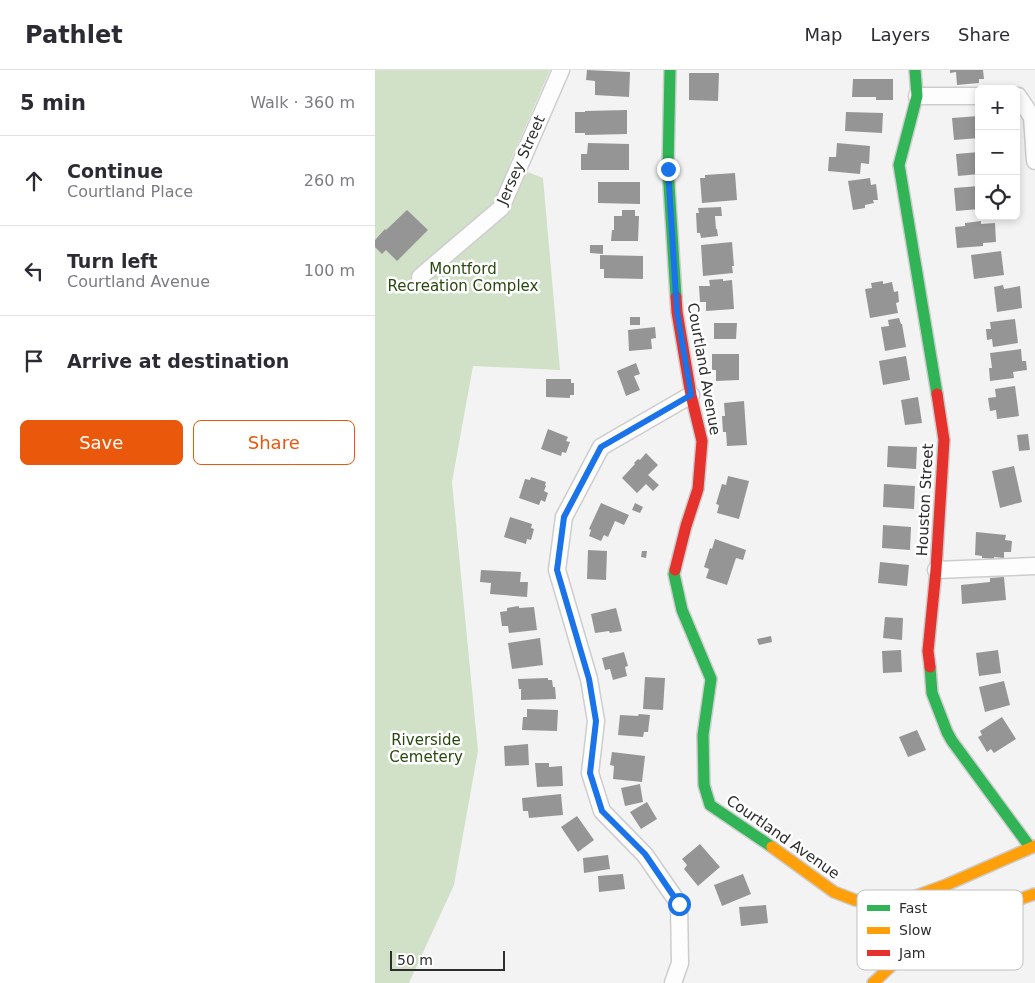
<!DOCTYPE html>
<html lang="en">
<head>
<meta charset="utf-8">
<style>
	:root { --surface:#fff; --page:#f7f7f7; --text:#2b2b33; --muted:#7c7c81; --line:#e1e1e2; --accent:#ea580c }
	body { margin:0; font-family:"DejaVu Sans",sans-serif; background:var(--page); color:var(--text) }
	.controls { position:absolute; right:15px; top:15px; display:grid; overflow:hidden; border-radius:8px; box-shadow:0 2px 8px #0003 }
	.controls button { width:45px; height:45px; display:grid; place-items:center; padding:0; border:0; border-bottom:1px solid var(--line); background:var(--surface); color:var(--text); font:25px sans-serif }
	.scale { position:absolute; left:15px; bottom:12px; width:115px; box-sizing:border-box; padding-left:5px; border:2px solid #2d2d2e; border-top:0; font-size:14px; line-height:18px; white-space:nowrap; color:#2d2d2e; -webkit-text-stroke:4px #fff; paint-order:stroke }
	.stop { position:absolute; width:15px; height:15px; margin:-11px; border:4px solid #1a73e8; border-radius:50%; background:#fff }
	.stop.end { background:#1a73e8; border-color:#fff; box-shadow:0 1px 5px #0008 }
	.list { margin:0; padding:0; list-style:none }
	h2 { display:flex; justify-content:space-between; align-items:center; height:65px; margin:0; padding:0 20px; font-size:21px }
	h2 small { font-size:16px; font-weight:400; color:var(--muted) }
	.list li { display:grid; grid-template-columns:32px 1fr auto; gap:15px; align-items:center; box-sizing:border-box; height:90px; padding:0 20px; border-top:1px solid var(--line) }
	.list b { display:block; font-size:19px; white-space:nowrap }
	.list p { margin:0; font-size:16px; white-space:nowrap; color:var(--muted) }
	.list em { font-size:16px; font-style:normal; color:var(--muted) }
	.actions { display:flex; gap:10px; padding:15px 20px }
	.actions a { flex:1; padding:11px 0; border:1px solid var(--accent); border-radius:8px; text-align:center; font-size:18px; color:var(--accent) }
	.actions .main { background:var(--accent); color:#fff }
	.icon { flex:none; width:28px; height:28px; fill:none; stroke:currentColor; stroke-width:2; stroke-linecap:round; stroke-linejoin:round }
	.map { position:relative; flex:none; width:660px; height:913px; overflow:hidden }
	header { display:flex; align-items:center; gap:30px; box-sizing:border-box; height:70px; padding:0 25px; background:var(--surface); border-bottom:1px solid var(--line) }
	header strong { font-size:24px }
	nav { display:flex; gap:28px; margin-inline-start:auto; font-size:18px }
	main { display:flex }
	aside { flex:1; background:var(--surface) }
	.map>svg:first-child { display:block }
	.green { fill:#d1e1c8 }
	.building { fill:#959596 }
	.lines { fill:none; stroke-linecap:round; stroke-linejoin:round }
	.street-casing { stroke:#cdcdce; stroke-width:19 }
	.fast-casing { stroke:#cdcdce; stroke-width:14 }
	.slow-casing { stroke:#cdcdce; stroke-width:14 }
	.jam-casing { stroke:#cdcdce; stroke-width:14 }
	.street { stroke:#fdfdfd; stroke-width:16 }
	.fast { stroke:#30b455; stroke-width:11 }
	.slow { stroke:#ff9f0a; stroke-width:11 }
	.jam { stroke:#e5322d; stroke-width:11 }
	.route { stroke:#1a73e8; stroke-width:6 }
	.labels { text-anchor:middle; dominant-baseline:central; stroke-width:5; stroke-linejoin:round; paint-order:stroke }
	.street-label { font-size:15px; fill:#2d2d2e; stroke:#fff }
	.park-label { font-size:15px; fill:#28480e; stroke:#fff }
	.key { fill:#fff; stroke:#c0c0c0; stroke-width:1 }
	.key-label { font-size:14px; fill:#2d2d2e }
</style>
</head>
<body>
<header>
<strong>Pathlet</strong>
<nav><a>Map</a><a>Layers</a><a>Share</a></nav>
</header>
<main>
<aside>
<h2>5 min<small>Walk · 360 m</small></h2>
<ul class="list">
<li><svg class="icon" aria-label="ahead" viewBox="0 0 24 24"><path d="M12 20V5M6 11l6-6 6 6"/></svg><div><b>Continue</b><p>Courtland Place</p></div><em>260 m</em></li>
<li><svg class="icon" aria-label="left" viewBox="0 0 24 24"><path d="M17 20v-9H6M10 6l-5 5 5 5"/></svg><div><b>Turn left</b><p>Courtland Avenue</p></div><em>100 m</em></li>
<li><svg class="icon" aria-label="arrive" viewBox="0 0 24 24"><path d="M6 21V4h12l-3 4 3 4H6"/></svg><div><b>Arrive at destination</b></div></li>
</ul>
<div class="actions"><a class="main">Save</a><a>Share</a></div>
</aside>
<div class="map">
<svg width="660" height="913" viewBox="0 0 660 913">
	<rect width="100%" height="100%" fill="#f3f3f4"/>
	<path class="green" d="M0 0H175L134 95 168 108 185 300 98 296 77 412 103 681 79 815 34 913H0Z"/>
	<g class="building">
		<path d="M212 0 255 2 254 27 220 25V11L211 10Z"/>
		<path d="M575 0H608L609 9H604V13L582 15 581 2 575 3Z"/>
		<path d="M314 3H344L343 31 314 30Z"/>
		<path d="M478 9H518V30H501V27H477Z"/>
		<path d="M252 40V64L210 65V63H200V42H210V41Z"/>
		<path d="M471 42 508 43 507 63 470 61Z"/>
		<path d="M604 46V68L579 70 577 48Z"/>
		<path d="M213 73 254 74V100H206V84H212Z"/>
		<path d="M462 73 495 76 494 94 486 93 485 104 453 101 454 87H461Z"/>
		<path d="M604 82V104L583 106 581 84Z"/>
		<path d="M360 103 362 130 327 133 325 108H330V105Z"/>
		<path d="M495 108 496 115 501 114 503 130H498L499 133 490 135V138L478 140 473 111Z"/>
		<path d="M223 112H265V134L223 133Z"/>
		<path d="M604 116V139L581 141 579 118Z"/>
		<path d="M346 137 347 146H340L341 159H342L343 166 326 168 325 163H322L321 143H324L323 138Z"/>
		<path d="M32 140 53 160 22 191 11 180 7 184 0 177V170L10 159 11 160Z"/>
		<path d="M247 140H260V146H264L263 171H236L237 160H239V146H247Z"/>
		<path d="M606 151V154L620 153 621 172 608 173V176L582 178 580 157 590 156V153Z"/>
		<path d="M357 172 359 196H357L358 203 328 206 326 175Z"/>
		<path d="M215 175H228V184L215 183Z"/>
		<path d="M626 181 629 205 599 209 596 185Z"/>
		<path d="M225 185 268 186V209L229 208V199H225Z"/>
		<path d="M348 209V211L357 210 359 239 331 241V232H325L324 216H335L334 210Z"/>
		<path d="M508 211V214L517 212 519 222 523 221 524 232 521 233 523 243 495 248 490 219 497 218 496 213Z"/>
		<path d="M628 215 629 219 645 216 647 238 622 242 619 217Z"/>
		<rect x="255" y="247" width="10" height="8"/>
		<path d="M524 248 526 254H527L531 277 510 281 506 257 514 256 513 250Z"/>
		<path d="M640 249 643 273 618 277 617 269 612 270 611 259H616L615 252Z"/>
		<path d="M339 253H362L361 269H339Z"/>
		<path d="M280 257 281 268 276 269 277 279 254 281 253 260Z"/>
		<path d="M646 279 647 291H651L652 300 638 302 639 308 615 311 614 298H617L615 283Z"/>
		<path d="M337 284H364V310L341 311V300H337Z"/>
		<path d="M531 286 535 310 508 315 504 291Z"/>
		<path d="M261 293 265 304 259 306 265 320 251 326 242 301Z"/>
		<path d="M171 309H196V313H199V325H195V328L171 327Z"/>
		<path d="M640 316 644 346 622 349 621 340 615 341 613 328 621 327 620 319Z"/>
		<path d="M543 327 547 353 530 355 526 330Z"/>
		<path d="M369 331 372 375 352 376 351 362H348L347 346H350L349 333Z"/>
		<path d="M173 359 193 367 191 371 195 372 191 383 187 382 186 386 166 379Z"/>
		<path d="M653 364 655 380 644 381 642 365Z"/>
		<path d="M513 376 542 377 541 399 512 397Z"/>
		<path d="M271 383 283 395 273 405 284 415 278 421 271 414 262 423 247 408 260 394 259 393 263 389 265 390Z"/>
		<path d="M639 396 647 432 625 438 617 401Z"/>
		<path d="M353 406 374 411 364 449 342 443 344 435 341 434 347 414 351 415Z"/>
		<path d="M156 407 171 412 170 415 171 416 169 421 173 423 170 432 166 430 164 435 144 428 150 409 155 410Z"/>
		<path d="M509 414 540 416 539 439 508 437Z"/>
		<path d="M226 433 254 445 249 455 240 451 233 467 229 465 226 471 214 466 216 460 214 459Z"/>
		<path d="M260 433 268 437 265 443 257 440Z"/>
		<path d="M135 447 157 454 156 458 159 459 156 470 152 469 151 474 129 467Z"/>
		<path d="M508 455 536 457 535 480 507 478Z"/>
		<path d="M601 462 631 465 630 470 637 471 636 482H629V488L619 487V489L607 488V486L600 485Z"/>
		<path d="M340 469 371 480 368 490 361 488 352 515 331 508 334 499 329 497 335 478 337 479Z"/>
		<path d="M213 480 232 481 231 510 212 509Z"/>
		<path d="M267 481H272L271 488 266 487Z"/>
		<path d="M505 492 534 495 532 516 503 513Z"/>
		<path d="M106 500 146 502 145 512H153L152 527 115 524 116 513 105 512Z"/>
		<path d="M629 507 631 530 587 534 586 515 615 512V508Z"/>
		<path d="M144 536V538L159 537 162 560 134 563 133 556H127L125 542 132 541V538Z"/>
		<path d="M241 538 247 561 235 563 234 561 220 563 216 544Z"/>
		<path d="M510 547 528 548 527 570 508 568Z"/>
		<path d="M396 566 397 572 384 575 382 569Z"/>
		<path d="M165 568 168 595 137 599 133 573Z"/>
		<path d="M526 580 527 602 508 603 507 581Z"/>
		<path d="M623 580 626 603 604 606 601 583Z"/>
		<path d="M249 582 253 596 250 597 252 606 238 610 235 599 230 600 227 588Z"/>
		<path d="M270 607 290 608 288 640 268 639Z"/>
		<path d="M173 608V610H177L178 617H180L181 629 146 630V619H144L143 609Z"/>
		<path d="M629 611 635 635 610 642 604 617Z"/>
		<path d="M152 639 183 640 182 661 147 660 148 647H152Z"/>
		<path d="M264 644 275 645 273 662H269L268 667 243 665 245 645 263 646Z"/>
		<path d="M627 647 641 669 619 683 616 679 612 682 603 667 607 665 605 661Z"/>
		<path d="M542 660 551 680 533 687 524 667Z"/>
		<path d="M153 674 154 695 130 696 129 676Z"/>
		<path d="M237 682 270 686 267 712 238 709 239 696 235 695Z"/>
		<path d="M160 693H174V697L187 696 188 716 162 717Z"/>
		<path d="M265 714 268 732 250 736 246 718Z"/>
		<path d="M186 724 188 745 154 748 153 741H148L147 728Z"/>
		<path d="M272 732 282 749 266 759 255 742Z"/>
		<path d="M202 746 219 770 203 782 186 757Z"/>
		<path d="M325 774 345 797 323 816 309 799 312 795 307 789Z"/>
		<path d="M233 785 235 799 209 803 208 788Z"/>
		<path d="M248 804 250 819 224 822 223 806Z"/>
		<path d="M368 804 376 824 347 836 339 815Z"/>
		<path d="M391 835 393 853 366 856 364 837Z"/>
	</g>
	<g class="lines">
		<defs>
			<g id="street">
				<path d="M542 26H604"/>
				<path d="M641 26H643L657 47 660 91"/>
				<path d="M45 207 126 138 186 0"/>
				<path d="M561 500 660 496"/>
				<path d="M298 913 305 893 304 834 270 785 227 741 215 703 221 651 214 609 182 500 189 447 226 377 316 325"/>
			</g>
			<g id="fast">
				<path d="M295 0 293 99 301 227"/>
				<path d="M540 0 542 26 524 95 562 324"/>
				<path d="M300 500 299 504 307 540 336 609 328 665 329 715 335 735 397 777"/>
				<path d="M555 597 557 623 572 662 577 671 655 777"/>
			</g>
			<g id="slow">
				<path d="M397 777 459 822 480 830 519 834 571 815 660 776"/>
				<path d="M498 913C506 906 513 898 521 892 563 860 610 840 660 824"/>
			</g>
			<g id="jam">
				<path d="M300 500 311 456 323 419 327 371 316 325 302 242 301 227"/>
				<path d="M555 597 553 581 561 500 569 370 562 324"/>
			</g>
		</defs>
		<use href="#street" class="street-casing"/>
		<use href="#fast" class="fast-casing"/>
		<use href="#slow" class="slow-casing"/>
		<use href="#jam" class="jam-casing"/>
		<use href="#street" class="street"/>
		<use href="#fast" class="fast"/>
		<use href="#slow" class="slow"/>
		<use href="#jam" class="jam"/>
	</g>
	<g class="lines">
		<path class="route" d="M293 99 302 242 316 325 226 377 189 447 182 500 214 609 221 651 215 703 227 741 270 784 304 834"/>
	</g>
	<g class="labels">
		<g class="street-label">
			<text transform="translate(146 90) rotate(-66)">Jersey Street</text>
			<text transform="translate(329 299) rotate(80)">Courtland Avenue</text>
			<text transform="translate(550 430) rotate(-87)">Houston Street</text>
			<text transform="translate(408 767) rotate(35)">Courtland Avenue</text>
		</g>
		<g class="park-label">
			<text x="88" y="199">Montford<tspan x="88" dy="17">Recreation Complex</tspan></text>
			<text x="51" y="670">Riverside<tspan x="51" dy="17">Cemetery</tspan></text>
		</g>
	</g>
	<rect x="482" y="820" width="166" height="80" rx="8" class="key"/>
	<rect x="492" y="835" width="23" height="6" fill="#30b455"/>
	<rect x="492" y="857" width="23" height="7" fill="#ff9f0a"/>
	<rect x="492" y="880" width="23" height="6" fill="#e5322d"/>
	<g class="key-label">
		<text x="524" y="843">Fast</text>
		<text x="524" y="865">Slow</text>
		<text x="524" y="888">Jam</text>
	</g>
</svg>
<div class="controls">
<button>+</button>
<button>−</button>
<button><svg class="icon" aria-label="locate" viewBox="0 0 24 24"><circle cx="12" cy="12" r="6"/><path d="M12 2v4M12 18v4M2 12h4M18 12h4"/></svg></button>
</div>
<div class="scale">50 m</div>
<div class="stop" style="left:304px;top:834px"></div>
<div class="stop end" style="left:293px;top:99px"></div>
</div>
</main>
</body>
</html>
